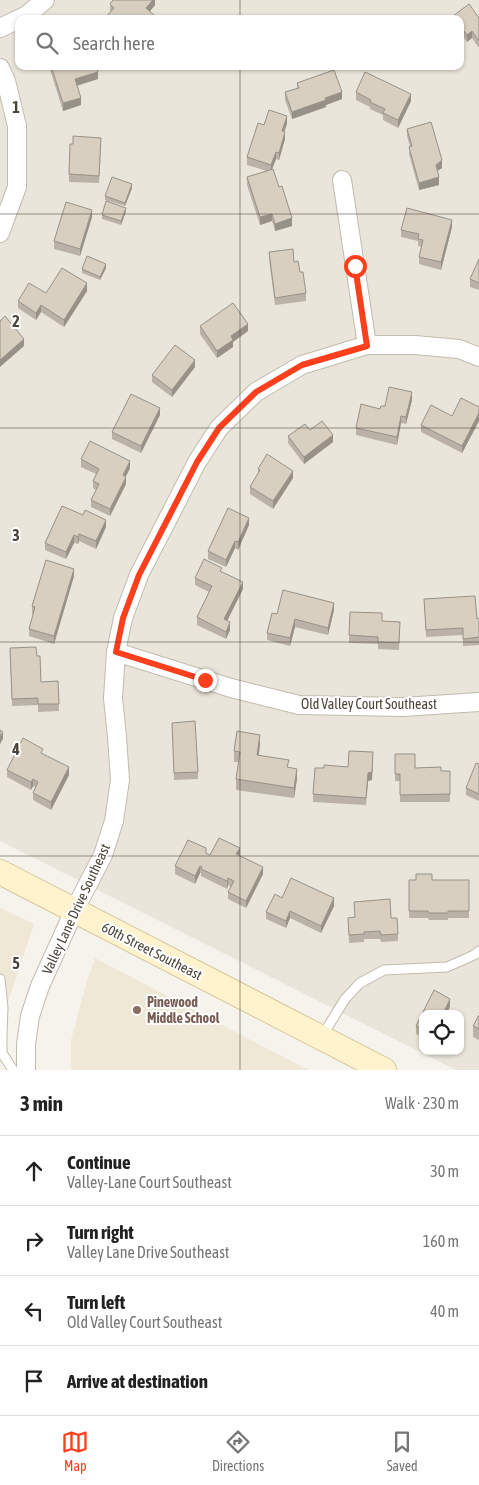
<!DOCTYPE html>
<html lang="en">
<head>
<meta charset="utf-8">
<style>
	:root { --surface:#fff; --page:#f6f6f6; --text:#222; --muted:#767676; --line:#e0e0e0; --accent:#fc3f1d }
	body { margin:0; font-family:"Asap Condensed",sans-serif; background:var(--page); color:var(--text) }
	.controls { position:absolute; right:15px; bottom:15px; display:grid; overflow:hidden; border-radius:10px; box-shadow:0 1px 4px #0004 }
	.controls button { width:45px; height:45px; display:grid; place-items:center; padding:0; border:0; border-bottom:1px solid var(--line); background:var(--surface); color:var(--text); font:25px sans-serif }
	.stop { position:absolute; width:15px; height:15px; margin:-11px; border:4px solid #fc3f1d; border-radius:50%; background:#fff }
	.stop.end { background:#fc3f1d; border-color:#fff; box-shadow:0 1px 5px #0008 }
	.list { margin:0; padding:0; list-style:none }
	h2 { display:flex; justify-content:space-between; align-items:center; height:65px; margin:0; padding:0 20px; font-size:21px }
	h2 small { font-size:16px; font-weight:400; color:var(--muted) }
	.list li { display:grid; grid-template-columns:32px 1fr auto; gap:15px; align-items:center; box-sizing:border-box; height:70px; padding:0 20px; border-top:1px solid var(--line) }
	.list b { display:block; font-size:19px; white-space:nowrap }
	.list p { margin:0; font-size:16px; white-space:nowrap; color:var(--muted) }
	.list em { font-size:16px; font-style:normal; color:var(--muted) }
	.icon { flex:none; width:28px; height:28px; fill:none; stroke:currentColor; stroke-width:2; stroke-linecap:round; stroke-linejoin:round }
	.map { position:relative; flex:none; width:479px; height:1070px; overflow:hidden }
	.search { position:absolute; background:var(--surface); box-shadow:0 1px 4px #0004; left:15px; right:15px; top:15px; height:55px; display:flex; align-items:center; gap:12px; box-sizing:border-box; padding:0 18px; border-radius:10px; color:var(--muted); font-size:19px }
	.sheet { height:345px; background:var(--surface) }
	nav { display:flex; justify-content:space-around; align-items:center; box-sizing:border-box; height:70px; border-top:1px solid var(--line); background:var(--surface); font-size:14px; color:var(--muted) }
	nav a { display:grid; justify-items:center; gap:2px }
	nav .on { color:var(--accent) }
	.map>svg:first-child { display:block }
	.residential { fill:#eae5da; fill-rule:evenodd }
	.education { fill:#efe8d6 }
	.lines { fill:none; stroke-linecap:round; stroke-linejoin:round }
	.service-casing { stroke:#c2bbae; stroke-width:11 }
	.minor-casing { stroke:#c2bbae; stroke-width:20 }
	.secondary-casing { stroke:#d6c79b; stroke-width:26 }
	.service { stroke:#fff; stroke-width:9 }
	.minor { stroke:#fff; stroke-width:18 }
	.secondary { stroke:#fff3cd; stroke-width:24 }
	.wall { fill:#bab2a6 }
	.shaded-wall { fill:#979187 }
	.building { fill:#d8cfc1; stroke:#979187 }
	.route { stroke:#fc3f1d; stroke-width:6 }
	.grid { fill:none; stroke:#4b4439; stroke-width:1; stroke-opacity:0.55 }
	.education-dot { fill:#8d6e63; stroke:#fff; stroke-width:2 }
	.labels { text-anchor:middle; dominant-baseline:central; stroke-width:4; stroke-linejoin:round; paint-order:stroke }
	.street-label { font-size:14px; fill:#4b4439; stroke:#fff }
	.education-label { font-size:14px; font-weight:bold; fill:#785e54; stroke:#fff; text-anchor:start }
	.grid-label { font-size:16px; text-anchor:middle; font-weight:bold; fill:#4b4439; stroke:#fff; stroke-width:4; stroke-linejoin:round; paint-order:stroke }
</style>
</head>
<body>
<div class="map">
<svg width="479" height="1070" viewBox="0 0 479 1070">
	<rect width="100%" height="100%" fill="#f6f3ec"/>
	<path class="residential" d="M0 0H479V1070H456L0 841ZM19 19H460V66H19ZM423 1014H460V1051H423Z"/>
	<g class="education">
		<path d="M0 908 34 924 0 1026Z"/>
		<path d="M95 958 308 1070H71V1040L87 981Z"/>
	</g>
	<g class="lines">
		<defs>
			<g id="service">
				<path d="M0 979 3 1008 2 1034V1053L13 1070"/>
				<path d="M321 1038 345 999 360 983 384 970 447 967 474 955 479 951"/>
			</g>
			<g id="minor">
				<path d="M19 19 27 15 45 0"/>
				<path d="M0 28 19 19"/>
				<path d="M0 68 6 81 17 126V187L0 233"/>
				<path d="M342 180 367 345"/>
				<path d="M116 652 231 688 299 705 403 707 479 702"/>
				<path d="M26 1070V1044L30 1016 40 986 74 911 103 855 114 821 120 780 117 737 113 698 116 652 123 618 139 575 197 462 219 428 256 392 302 365 367 345H415L459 349 479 357"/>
			</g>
			<path id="secondary" d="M0 872 384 1070"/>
		</defs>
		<use href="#service" class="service-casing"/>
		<use href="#minor" class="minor-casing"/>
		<use href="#secondary" class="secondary-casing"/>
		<use href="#service" class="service"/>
		<use href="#minor" class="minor"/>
		<use href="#secondary" class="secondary"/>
	</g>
	<g class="wall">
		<path d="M155 0V5L150 11 155 19 110 11V4Z"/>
		<path d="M453 16 479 18V48L472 38 467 42 460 33V19H453Z"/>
		<path d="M49 66H96L98 79 77 86 81 105 63 111Z"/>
		<path d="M297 83 342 99 326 105V107L292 119 285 100V92L297 88Z"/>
		<path d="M356 92 411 101 398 128 383 120V115L370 109V107L356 100Z"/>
		<path d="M287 124 284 131 285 139 279 160 276 159 272 169 292 226 275 231 272 221 260 225 247 185V177L267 171 247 165V157L264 125Z"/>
		<path d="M407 129 442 168 437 171 439 185 419 190 409 154 410 147 407 136Z"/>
		<path d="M73 144 101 145 99 183 69 182V174Z"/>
		<path d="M132 188 125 206 105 200V196Z"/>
		<path d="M126 211 121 225 102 219V215Z"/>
		<path d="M92 217 80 256 54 249V241Z"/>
		<path d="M452 227 441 270 419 264V257L422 247 418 246V241L401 237V230Z"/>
		<path d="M269 252 294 262 300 272 306 293V301L275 305 269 259Z"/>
		<path d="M479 259V290L470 287V279Z"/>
		<path d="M106 268 100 280 82 273V269Z"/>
		<path d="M87 291 64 327 41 312 36 320 18 308V301Z"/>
		<path d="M200 326 248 331 233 342V347L217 358 200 334Z"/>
		<path d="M195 367 172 397 152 382V375Z"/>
		<path d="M412 400 406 424 401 423 397 445 356 435V428L385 406Z"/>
		<path d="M479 407V421L462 453 421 432V425L452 416Z"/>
		<path d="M160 415 141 453 112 439V432Z"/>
		<path d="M310 430 333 442 304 464 288 443V436Z"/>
		<path d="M81 459 130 468 126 476V484L110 516 91 507V500L96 490 93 488V481L96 474 81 467Z"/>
		<path d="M258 469 293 478 273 509 250 494V487L258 474Z"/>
		<path d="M249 525 238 550 235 548 226 567 208 559V551Z"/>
		<path d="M106 527 96 549 79 541 78 544 74 543 66 559 45 550V543Z"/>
		<path d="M222 572 243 589 227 621 230 630 226 639 197 625V617L209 592 195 585V578Z"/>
		<path d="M74 576 54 644 29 636V629L34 614H32V606Z"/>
		<path d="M424 599 477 619 479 618V645L463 646V635L426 637Z"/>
		<path d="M334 610 328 635 295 627 290 646 267 640V633L277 614Z"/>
		<path d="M382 621 400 622 399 650 378 649V644L349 643V635Z"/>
		<path d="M10 655 37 656 41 682 58 681 59 711 38 712V705L12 706Z"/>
		<path d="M172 723 198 772V779L174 780Z"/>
		<path d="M260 745 259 755 289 768 297 779 294 798 236 790V779L239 762H234V751Z"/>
		<path d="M43 754 69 775 51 810 33 800V793L35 787 33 786 31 790 7 777V770Z"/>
		<path d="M395 754 415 768 441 771H450V802H400V781H395Z"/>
		<path d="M373 760 372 780 368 781 366 805 313 802V794L348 767Z"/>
		<path d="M479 764V801L466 795V788Z"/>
		<path d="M206 853 210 855H239L263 874 246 908 228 899V892L231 887 228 885 227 889 201 876V873H200L195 884 175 874V866Z"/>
		<path d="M409 880H469V918H448V920H429L428 918H409Z"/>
		<path d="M354 902 391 918 398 934V941L381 942 380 939H364V942L349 943 348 918 355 917Z"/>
		<path d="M334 906 321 933 290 918 286 928 266 919V912Z"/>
		<path d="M434 990 450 999V1006L447 1014H423V1037L416 1034V1026Z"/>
		<path d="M479 1015V1040L473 1037V1026Z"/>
	</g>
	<g class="shaded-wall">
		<path d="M153 0H155V5L146 16V8Z"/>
		<path d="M472 31V38L467 42V35Z"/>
		<path d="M98 72V79L75 86V79Z"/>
		<path d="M342 92V99L326 105V107L292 119V112L325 98Z"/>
		<path d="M411 94V101L398 128V120Z"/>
		<path d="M81 98V105L63 111V103Z"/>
		<path d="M287 116V124L282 138V131Z"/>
		<path d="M285 132V139L279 160V153Z"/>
		<path d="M276 152V159L271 172V165Z"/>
		<path d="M442 160V168L436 172V165Z"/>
		<path d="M439 177V185L419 190V183Z"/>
		<path d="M132 184V188L125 206V203Z"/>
		<path d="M126 208V211L121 225V221Z"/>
		<path d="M92 210V217L80 256V249Z"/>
		<path d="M272 214V221L260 225V217Z"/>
		<path d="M292 218V226L275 231V224Z"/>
		<path d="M452 220V227L441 270V262Z"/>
		<path d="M106 264V268L100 280V277Z"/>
		<path d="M87 283V291L64 327V320Z"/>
		<path d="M41 305V312L36 320V313Z"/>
		<path d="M248 324V331L233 342V347L217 358V351L231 336Z"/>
		<path d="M24 339V346L0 367V360Z"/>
		<path d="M195 360V367L172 397V390Z"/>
		<path d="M412 392V400L406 424V417Z"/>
		<path d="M160 408V415L141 453V446Z"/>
		<path d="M479 413V421L462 453V446Z"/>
		<path d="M401 416V423L397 445V437Z"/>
		<path d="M333 435V442L304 464V457Z"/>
		<path d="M130 461V468L123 482V475Z"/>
		<path d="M293 471V478L273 509V501Z"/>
		<path d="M126 477V484L110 516V509Z"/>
		<path d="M249 518V525L238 550V542Z"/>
		<path d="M106 520V527L96 549V541Z"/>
		<path d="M79 534V541L78 544V537Z"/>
		<path d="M74 535V543L66 559V552Z"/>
		<path d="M235 541V548L226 567V560Z"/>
		<path d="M74 569V576L54 644V636Z"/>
		<path d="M243 582V589L224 627V619Z"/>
		<path d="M334 603V610L328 635V628Z"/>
		<path d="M295 619V627L290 646V638Z"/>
		<path d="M230 622V630L226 639V632Z"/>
		<path d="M3 732V739L0 744V737Z"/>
		<path d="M260 735V745L257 766V755Z"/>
		<path d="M373 752 372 780 368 781 366 805 368 773Z"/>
		<path d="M69 767V775L51 810V802Z"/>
		<path d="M297 769V779L294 798V788Z"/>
		<path d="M33 779V786L31 790V782Z"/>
		<path d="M240 848V855L236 854Z"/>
		<path d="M200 866V873L195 884V876Z"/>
		<path d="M263 867V874L246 908V901Z"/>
		<path d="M228 878V885L227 889V881Z"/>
		<path d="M334 898V906L321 933V926Z"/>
		<path d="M290 911V918L286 928V921Z"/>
		<path d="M450 999V1006L447 1014H443Z"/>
	</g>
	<g class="building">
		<path d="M113 0H153L146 8 155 16 153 19H104L114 8 110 4Z"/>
		<path d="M469 4 479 18V41L472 31 467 35 460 26V19H455L453 16Z"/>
		<path d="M51 66H96L98 72 75 79 81 98 63 103Z"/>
		<path d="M334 70 342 92 325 98 326 100 292 112 285 92 299 88 297 83Z"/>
		<path d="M365 72 411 94 398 120 383 113 385 109 370 102 371 100 356 92Z"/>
		<path d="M269 110 287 116 282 131 285 132 279 153 276 152 271 165 247 157 258 123 264 125Z"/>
		<path d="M431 122 442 160 436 165 439 177 419 183 409 147 412 146 407 129Z"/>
		<path d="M73 136 101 138 99 176 69 174 70 144H73Z"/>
		<path d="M273 169 279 187 282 186 292 218 275 224 272 214 260 217 247 177Z"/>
		<path d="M112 177 132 184 125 203 105 196Z"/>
		<path d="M106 201 126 208 121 221 102 215Z"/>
		<path d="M66 202 92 210 80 249 54 241Z"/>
		<path d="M407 208 452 220 441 262 419 257 423 240 418 239 419 234 401 230Z"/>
		<path d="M293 249 294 262 298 261 300 272H303L306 293 275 298 269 252Z"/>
		<path d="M87 256 106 264 100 277 82 269Z"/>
		<path d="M479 259V283L470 279Z"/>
		<path d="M62 268 87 283 64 320 41 305 36 313 18 301 29 283 46 293Z"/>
		<path d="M233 303 248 324 231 336 233 340 217 351 200 326Z"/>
		<path d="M5 316 24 339 0 360V321Z"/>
		<path d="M175 345 195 360 172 390 152 375Z"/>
		<path d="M389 387 412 392 406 417 401 416 397 437 356 428 361 404 380 409 381 406H385Z"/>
		<path d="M131 394 160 408 141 446 112 432Z"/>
		<path d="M461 398 479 407V413L462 446 421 425 431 405 452 416Z"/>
		<path d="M322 421 333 435 304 457 288 436 305 424 310 430Z"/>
		<path d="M90 441 130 461 123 475 126 477 110 509 91 500 99 484 93 481 99 469 81 459Z"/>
		<path d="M267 454 293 471 273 501 250 487 260 470 258 469Z"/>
		<path d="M62 506 83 515 85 510 106 520 96 541 79 534 78 537 74 535 66 552 45 543Z"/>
		<path d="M228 508 249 518 238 542 235 541 226 560 208 551Z"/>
		<path d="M204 559 222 568 220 571 243 582 224 619 230 622 226 632 197 617 212 586 195 578Z"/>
		<path d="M46 560 74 569 54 636 29 629 35 607 32 606Z"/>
		<path d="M283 590 334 603 328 628 295 619 290 638 267 633 272 613 277 614Z"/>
		<path d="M475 596 477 619 479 618V637L463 639V628L426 630 424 599Z"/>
		<path d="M350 612 382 613V621L400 622 399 643 378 642V637L349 635Z"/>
		<path d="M36 647 37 656H40L41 682 58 681 59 704H38V698L12 699 10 648Z"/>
		<path d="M195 721 198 772 174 773 172 723Z"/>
		<path d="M0 730 3 732 0 737Z"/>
		<path d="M237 731 260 735 257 755 289 760 287 767 297 769 294 788 236 779 240 752 234 751Z"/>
		<path d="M23 738 43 749 41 753 69 767 51 802 33 793 38 782 33 779 31 782 7 770Z"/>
		<path d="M349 751 373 752 372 772 368 773 366 798 313 794 315 768H324V765L348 767Z"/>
		<path d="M395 754H415V768L441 767V771H450V794L400 795V774H395Z"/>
		<path d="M476 763 479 764V794L466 788Z"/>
		<path d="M219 838 240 848 236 854 263 867 246 901 228 892 234 881 228 878 227 881 201 869 202 867 200 866 195 876 175 866 188 840 206 848V853L210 855Z"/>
		<path d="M416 874H432V880H469V911H448V913H429L428 911H409V880H416Z"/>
		<path d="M291 878 334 898 321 926 290 911 286 921 266 912 275 894 282 898Z"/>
		<path d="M390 899 391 918H397L398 934 381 935 380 931 364 932V934L349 935 348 918 355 917 354 902Z"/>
		<path d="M434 990 450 999 443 1014H423V1030L416 1026Z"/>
		<path d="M479 1015V1029L473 1026Z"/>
	</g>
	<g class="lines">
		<path class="route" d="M205 680 116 652 123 618 139 575 197 462 219 428 256 392 302 365 367 346 355 266"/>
	</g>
	<path class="grid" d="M240 0V19M240 66V1070M0 214H479M0 428H479M0 642H479M0 856H479"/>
	<circle class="education-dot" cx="137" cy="1010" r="5"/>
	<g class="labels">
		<g class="street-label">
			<text x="369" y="704">Old Valley Court Southeast</text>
			<text transform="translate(76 909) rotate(-65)">Valley Lane Drive Southeast</text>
			<text transform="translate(152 951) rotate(27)">60th Street Southeast</text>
		</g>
		<g class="education-label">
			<text x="147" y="1002">Pinewood<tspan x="147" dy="16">Middle School</tspan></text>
		</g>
	</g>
	<g class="grid-label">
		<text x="16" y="113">1</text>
		<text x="16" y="327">2</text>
		<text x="16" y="541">3</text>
		<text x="16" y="755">4</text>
		<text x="16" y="969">5</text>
	</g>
</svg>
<div class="controls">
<button><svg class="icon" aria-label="locate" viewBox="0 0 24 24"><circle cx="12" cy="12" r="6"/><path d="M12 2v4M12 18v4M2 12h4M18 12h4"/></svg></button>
</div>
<div class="stop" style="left:355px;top:266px"></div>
<div class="stop end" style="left:205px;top:680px"></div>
<div class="search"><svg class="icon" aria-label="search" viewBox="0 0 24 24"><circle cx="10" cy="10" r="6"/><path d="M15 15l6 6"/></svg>Search here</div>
</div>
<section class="sheet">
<h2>3 min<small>Walk · 230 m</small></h2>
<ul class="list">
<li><svg class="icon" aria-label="ahead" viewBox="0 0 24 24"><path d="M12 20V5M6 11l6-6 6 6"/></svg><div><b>Continue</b><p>Valley-Lane Court Southeast</p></div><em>30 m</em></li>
<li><svg class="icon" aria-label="right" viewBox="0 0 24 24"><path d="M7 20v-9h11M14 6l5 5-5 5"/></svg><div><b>Turn right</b><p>Valley Lane Drive Southeast</p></div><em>160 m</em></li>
<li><svg class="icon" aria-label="left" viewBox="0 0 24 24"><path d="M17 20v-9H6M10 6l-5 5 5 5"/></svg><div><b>Turn left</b><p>Old Valley Court Southeast</p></div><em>40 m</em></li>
<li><svg class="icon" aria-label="arrive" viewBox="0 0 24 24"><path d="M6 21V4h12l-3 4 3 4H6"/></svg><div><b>Arrive at destination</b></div></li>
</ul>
</section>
<nav>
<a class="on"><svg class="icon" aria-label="map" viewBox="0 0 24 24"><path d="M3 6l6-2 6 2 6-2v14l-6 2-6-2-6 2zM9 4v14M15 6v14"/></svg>Map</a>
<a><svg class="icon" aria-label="directions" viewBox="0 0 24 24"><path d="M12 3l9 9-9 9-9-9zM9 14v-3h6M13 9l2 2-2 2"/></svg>Directions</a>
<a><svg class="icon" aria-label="saved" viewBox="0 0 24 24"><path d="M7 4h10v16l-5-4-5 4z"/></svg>Saved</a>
</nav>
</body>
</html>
